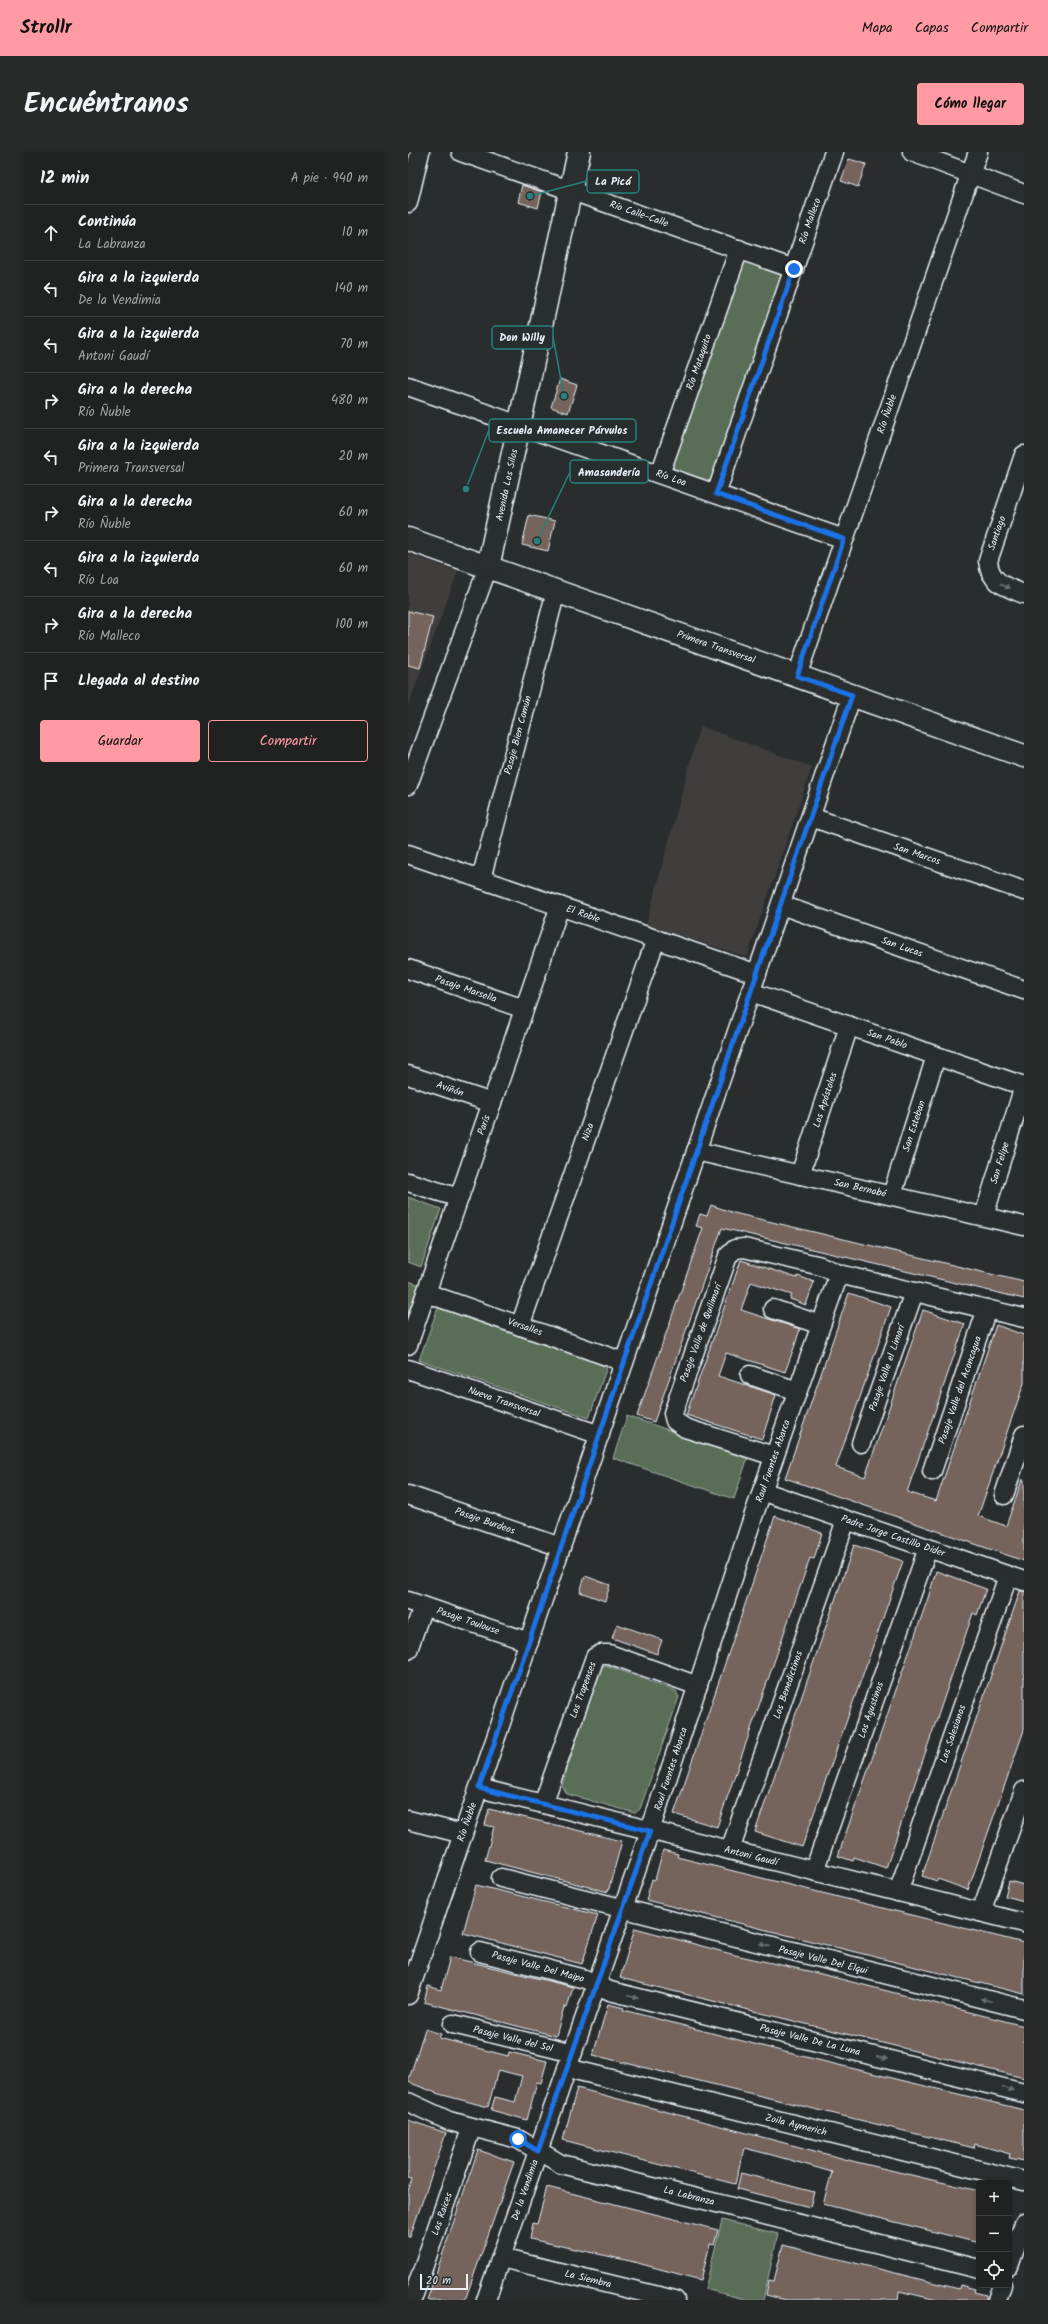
<!DOCTYPE html>
<html lang="es">
<head>
<meta charset="utf-8">
<style>
	:root { --surface:#202222; --page:#282a2a; --text:#f1f3f6; --muted:#a2a4a5; --line:#3d3f40; --accent:#ff9aa2 }
	body { margin:0; font-family:Kalam,sans-serif; background:var(--page); color:var(--text) }
	.controls { position:absolute; right:12px; bottom:12px; display:grid; overflow:hidden; border-radius:4px; box-shadow:0 2px 6px #0003 }
	.controls button { width:36px; height:36px; display:grid; place-items:center; padding:0; border:0; border-bottom:1px solid var(--line); background:var(--surface); color:var(--text); font:20px sans-serif }
	.scale { position:absolute; left:12px; bottom:10px; width:48px; box-sizing:border-box; padding-left:4px; border:2px solid #e8f1f8; border-top:0; font-size:11px; line-height:14px; white-space:nowrap; color:#e8f1f8; -webkit-text-stroke:3px #2a2d2e; paint-order:stroke }
	.stop { position:absolute; width:12px; height:12px; margin:-9px; border:3px solid #1a73e8; border-radius:50%; background:#fff }
	.stop.end { background:#1a73e8; border-color:#fff; box-shadow:0 1px 4px #0008 }
	.list { margin:0; padding:0; list-style:none }
	h2 { display:flex; justify-content:space-between; align-items:center; height:52px; margin:0; padding:0 16px; font-size:17px }
	h2 small { font-size:13px; font-weight:400; color:var(--muted) }
	.list li { display:grid; grid-template-columns:26px 1fr auto; gap:12px; align-items:center; box-sizing:border-box; height:56px; padding:0 16px; border-top:1px solid var(--line) }
	.list b { display:block; font-size:15px; white-space:nowrap }
	.list p { margin:0; font-size:13px; white-space:nowrap; color:var(--muted) }
	.list em { font-size:13px; font-style:normal; color:var(--muted) }
	.actions { display:flex; gap:8px; padding:12px 16px }
	.actions a { flex:1; padding:9px 0; border:1px solid var(--accent); border-radius:4px; text-align:center; font-size:14px; color:var(--accent) }
	.actions .main { background:var(--accent); color:#111 }
	.icon { flex:none; width:22px; height:22px; fill:none; stroke:currentColor; stroke-width:2; stroke-linecap:round; stroke-linejoin:round }
	.map { position:relative; flex:none; width:616px; height:2148px; overflow:hidden; border-radius:4px }
	header { display:flex; align-items:center; gap:24px; box-sizing:border-box; height:56px; padding:0 20px; background:var(--accent); color:#111 }
	header strong { font-size:19px }
	nav { display:flex; gap:22px; margin-inline-start:auto; font-size:14px }
	.intro { display:flex; align-items:center; justify-content:space-between; box-sizing:border-box; height:96px; padding:0 24px }
	h1 { margin:0; font-size:28px }
	.button { padding:10px 18px; border-radius:4px; background:var(--accent); color:#111; font-size:14px; font-weight:700 }
	main { display:flex; gap:24px; padding:0 24px }
	aside { flex:1; background:var(--surface); border-radius:4px; box-shadow:0 2px 6px #0003 }
	.map>svg:first-child { display:block }
	.built { fill:#403e3c }
	.green { fill:#5a6d57; stroke:#a1afa8 }
	.building { fill:#74645b; stroke:#e8f1f8 }
	.lines { fill:none; stroke-linecap:round; stroke-linejoin:round }
	.minor-casing { stroke:#e8f1f8; stroke-width:21 }
	.secondary-casing { stroke:#e8f1f8; stroke-width:25 }
	.minor { stroke:#2a2d2e; stroke-width:18 }
	.secondary { stroke:#2a2d2e; stroke-width:22 }
	.oneway { fill:#6c7275 }
	.route { stroke:#1a73e8; stroke-width:5 }
	.labels { text-anchor:middle; dominant-baseline:central; stroke-width:3.5; stroke-linejoin:round; paint-order:stroke }
	.street-label { font-size:10px; fill:#e8f1f8; stroke:#2a2d2e }
	.leader { fill:none; stroke:#25827c; stroke-width:1.5 }
	.callout-dot { fill:#25827c; stroke:#2a2d2e; stroke-width:1.5 }
	.callout { fill:#2a2d2e; stroke:#25827c; stroke-width:1.5 }
	.callout-label { font-size:11px; text-anchor:middle; font-weight:bold; fill:#e8f1f8 }
</style>
</head>
<body>
<header>
<strong>Strollr</strong>
<nav><a>Mapa</a><a>Capas</a><a>Compartir</a></nav>
</header>
<div class="intro"><h1>Encuéntranos</h1><a class="button">Cómo llegar</a></div>
<main>
<aside>
<h2>12 min<small>A pie · 940 m</small></h2>
<ul class="list">
<li><svg class="icon" aria-label="ahead" viewBox="0 0 24 24"><path d="M12 20V5M6 11l6-6 6 6"/></svg><div><b>Continúa</b><p>La Labranza</p></div><em>10 m</em></li>
<li><svg class="icon" aria-label="left" viewBox="0 0 24 24"><path d="M17 20v-9H6M10 6l-5 5 5 5"/></svg><div><b>Gira a la izquierda</b><p>De la Vendimia</p></div><em>140 m</em></li>
<li><svg class="icon" aria-label="left" viewBox="0 0 24 24"><path d="M17 20v-9H6M10 6l-5 5 5 5"/></svg><div><b>Gira a la izquierda</b><p>Antoni Gaudí</p></div><em>70 m</em></li>
<li><svg class="icon" aria-label="right" viewBox="0 0 24 24"><path d="M7 20v-9h11M14 6l5 5-5 5"/></svg><div><b>Gira a la derecha</b><p>Río Ñuble</p></div><em>480 m</em></li>
<li><svg class="icon" aria-label="left" viewBox="0 0 24 24"><path d="M17 20v-9H6M10 6l-5 5 5 5"/></svg><div><b>Gira a la izquierda</b><p>Primera Transversal</p></div><em>20 m</em></li>
<li><svg class="icon" aria-label="right" viewBox="0 0 24 24"><path d="M7 20v-9h11M14 6l5 5-5 5"/></svg><div><b>Gira a la derecha</b><p>Río Ñuble</p></div><em>60 m</em></li>
<li><svg class="icon" aria-label="left" viewBox="0 0 24 24"><path d="M17 20v-9H6M10 6l-5 5 5 5"/></svg><div><b>Gira a la izquierda</b><p>Río Loa</p></div><em>60 m</em></li>
<li><svg class="icon" aria-label="right" viewBox="0 0 24 24"><path d="M7 20v-9h11M14 6l5 5-5 5"/></svg><div><b>Gira a la derecha</b><p>Río Malleco</p></div><em>100 m</em></li>
<li><svg class="icon" aria-label="arrive" viewBox="0 0 24 24"><path d="M6 21V4h12l-3 4 3 4H6"/></svg><div><b>Llegada al destino</b></div></li>
</ul>
<div class="actions"><a class="main">Guardar</a><a>Compartir</a></div>
</aside>
<div class="map">
<svg width="616" height="2148" viewBox="0 0 616 2148">
	<rect width="100%" height="100%" fill="#2a2d2e"/>
	<filter id="ink" filterUnits="userSpaceOnUse"><feTurbulence type="fractalNoise" baseFrequency=".025" numOctaves="2"/><feDisplacementMap in="SourceGraphic" scale="8" xChannelSelector="R" yChannelSelector="G"/><feConvolveMatrix kernelMatrix="1 2 1 2 8 2 1 2 1" color-interpolation-filters="sRGB"/></filter>
	<g filter="url(#ink)">
		<g class="built">
			<path d="M0 402 50 419 0 554Z"/>
			<path d="M292 574 404 615 339 805 238 773Z"/>
		</g>
		<g class="green">
			<path d="M337 105 375 117 378 124 306 331 261 315Z"/>
			<path d="M0 1045 33 1057 13 1115 0 1110Z"/>
			<path d="M0 1129 15 1134 0 1178Z"/>
			<path d="M31 1153 200 1212 181 1266 11 1208Z"/>
			<path d="M219 1264 340 1305 326 1347 205 1306Z"/>
			<path d="M198 1513 268 1539 271 1545 232 1657 227 1661 159 1642 154 1633 191 1516Z"/>
			<path d="M314 2068 370 2082 355 2148H340L297 2137Z"/>
		</g>
		<g class="building">
			<path d="M441 7 458 12 450 35 433 29Z"/>
			<path d="M114 33 134 40 130 56 110 50Z"/>
			<path d="M152 227 169 233 160 261 143 255Z"/>
			<path d="M121 363 147 369 140 399 114 393Z"/>
			<path d="M0 459 25 465 12 516 0 513Z"/>
			<path d="M303 1053 326 1061 616 1130V1147L314 1076 246 1270 229 1264 295 1076 288 1074 292 1062 299 1064Z"/>
			<path d="M333 1108 389 1126 390 1124 406 1130 398 1153 382 1147 384 1143 343 1130 333 1158 392 1177 387 1193 377 1220 318 1201 310 1224 368 1243 354 1287 278 1263Z"/>
			<path d="M441 1141 483 1155 428 1315 457 1325 515 1158 557 1172 499 1340 528 1349 588 1173 616 1183V1231L570 1364 598 1374 614 1328H616V1409L377 1326Z"/>
			<path d="M367 1364 414 1381 406 1407 402 1406 309 1675 266 1662Z"/>
			<path d="M446 1393 495 1409 394 1695 347 1680Z"/>
			<path d="M528 1419 578 1437 569 1463 565 1461 478 1716 446 1705 445 1709 430 1704 520 1446Z"/>
			<path d="M177 1424 202 1433 197 1449 172 1440Z"/>
			<path d="M612 1439H616V1578L560 1738 530 1727 529 1729 514 1724Z"/>
			<path d="M209 1472 254 1488 249 1502 204 1486Z"/>
			<path d="M81 1657 214 1689 200 1740 77 1708 86 1675 77 1673Z"/>
			<path d="M255 1698 270 1702 269 1705 616 1791V1842L238 1748 244 1727 247 1728Z"/>
			<path d="M601 1729 616 1733V1749L597 1744Z"/>
			<path d="M68 1733 190 1763 174 1812 55 1781Z"/>
			<path d="M227 1776 327 1803 405 1820 616 1874V1926L212 1826Z"/>
			<path d="M42 1805 165 1835 159 1856 156 1855 148 1884 16 1850 20 1834 33 1838Z"/>
			<path d="M200 1852 216 1856 215 1858 377 1900 616 1958V2009L601 2006 602 2002 567 1992 566 1996 185 1903Z"/>
			<path d="M17 1877 33 1882 31 1886 100 1904 101 1900 139 1909 133 1931 129 1930 119 1968 83 1958 87 1945 107 1950 114 1924 90 1918 80 1955 31 1942 0 1930Z"/>
			<path d="M169 1936 448 2010 571 2039V2091L415 2052 424 2020 364 2003 336 1996 327 2032 155 1988Z"/>
			<path d="M0 1968 38 1981 2 2085H0V2039L4 2027 0 2026Z"/>
			<path d="M70 1998 106 2010 57 2148H19Z"/>
			<path d="M333 2021 406 2040 402 2055 329 2037Z"/>
			<path d="M139 2035 310 2078 306 2093 302 2092 293 2128 222 2109 122 2087 125 2071 129 2072Z"/>
			<path d="M375 2093 551 2137 552 2133 567 2137 566 2140 578 2143V2148H529L491 2139 490 2148H378L358 2143 361 2128 366 2129Z"/>
		</g>
		<g class="lines">
			<defs>
				<g id="minor">
					<path d="M53 0 386 117"/>
					<path d="M504 0 616 42"/>
					<path d="M0 51 12 0"/>
					<path d="M0 234 436 387"/>
					<path d="M616 303 580 409C582 431 598 435 616 442"/>
					<path d="M252 322 331 97"/>
					<path d="M308 342 426 0"/>
					<path d="M389 524 570 0"/>
					<path d="M0 633 80 415"/>
					<path d="M403 665 616 739"/>
					<path d="M0 702 349 822"/>
					<path d="M73 727 148 439"/>
					<path d="M373 753 616 838"/>
					<path d="M0 817 116 857"/>
					<path d="M343 840 616 934"/>
					<path d="M0 923 84 951"/>
					<path d="M288 999 616 1074"/>
					<path d="M392 1023 441 874"/>
					<path d="M0 1030 51 1046"/>
					<path d="M484 1043 528 904"/>
					<path d="M576 1064 616 934"/>
					<path d="M18 1141 216 1210"/>
					<path d="M365 1157 413 1173"/>
					<path d="M112 1174 248 787"/>
					<path d="M0 1193 152 754"/>
					<path d="M0 1217 192 1283"/>
					<path d="M342 1223 389 1239"/>
					<path d="M453 1291 506 1140"/>
					<path d="M366 1304 277 1276 267 1269 265 1261 320 1104 327 1097 336 1096 413 1114 431 1122 616 1166"/>
					<path d="M524 1319 579 1157"/>
					<path d="M354 1339 616 1429"/>
					<path d="M0 1343 153 1395"/>
					<path d="M596 1343 616 1283"/>
					<path d="M0 1449 121 1490"/>
					<path d="M0 1498 15 1454"/>
					<path d="M71 1636 616 1771"/>
					<path d="M135 1652 187 1505 193 1502H201L290 1534"/>
					<path d="M0 1668 55 1682"/>
					<path d="M322 1698 438 1368"/>
					<path d="M406 1719 520 1396"/>
					<path d="M93 1726 616 1857"/>
					<path d="M490 1740 600 1424"/>
					<path d="M573 1760 616 1639"/>
					<path d="M72 1800 177 1827 202 1839 616 1941"/>
					<path d="M0 1843 444 543"/>
					<path d="M45 1872 165 1901"/>
					<path d="M159 1916 616 2029"/>
					<path d="M0 1950 41 1969 110 1987 153 2012 571 2117"/>
					<path d="M93 2106 267 2148"/>
					<path d="M601 2114 616 2071"/>
					<path d="M4 2148 63 1977"/>
					<path d="M78 2148 242 1679 345 1365 431 1122"/>
					<path d="M589 2148 594 2133"/>
				</g>
				<g id="secondary">
					<path d="M0 387 616 604"/>
					<path d="M80 415 171 0"/>
				</g>
			</defs>
			<use href="#minor" class="minor-casing"/>
			<use href="#secondary" class="secondary-casing"/>
			<use href="#minor" class="minor"/>
			<use href="#secondary" class="secondary"/>
		</g>
		<defs><path id="oneway-solid" d="M-6-.8H1V-3.2L6.5 0L1 3.2V.8H-6Z"/></defs>
		<g class="oneway">
			<use href="#oneway-solid" transform="translate(597 434) rotate(26)"/>
			<use href="#oneway-solid" transform="translate(357 1793) rotate(-166)"/>
			<use href="#oneway-solid" transform="translate(225 1845) rotate(14)"/>
			<use href="#oneway-solid" transform="translate(578 1848) rotate(-166)"/>
			<use href="#oneway-solid" transform="translate(474 1906) rotate(14)"/>
			<use href="#oneway-solid" transform="translate(600 1937) rotate(14)"/>
		</g>
	</g>
	<g class="lines" filter="url(#ink)">
		<path class="route" d="M110 1987 130 1999 242 1679 71 1636 444 543 389 524 436 387 308 342 386 117"/>
	</g>
	<g class="labels">
		<g class="street-label">
			<text transform="translate(231 62) rotate(19)">Río Calle-Calle</text>
			<text transform="translate(402 69) rotate(-71)">Río Malleco</text>
			<text transform="translate(291 210) rotate(-71)">Río Mataquito</text>
			<text transform="translate(479 262) rotate(-71)">Río Ñuble</text>
			<text transform="translate(263 326) rotate(19)">Río Loa</text>
			<text transform="translate(99 333) rotate(-78)">Avenida Los Silos</text>
			<text transform="translate(589 381) rotate(-71)">Santiago</text>
			<text transform="translate(308 495) rotate(19)">Primera Transversal</text>
			<text transform="translate(110 583) rotate(-75)">Pasaje Bien Común</text>
			<text transform="translate(509 702) rotate(19)">San Marcos</text>
			<text transform="translate(175 762) rotate(19)">El Roble</text>
			<text transform="translate(494 795) rotate(19)">San Lucas</text>
			<text transform="translate(58 837) rotate(19)">Pasaje Marsella</text>
			<text transform="translate(479 887) rotate(19)">San Pablo</text>
			<text transform="translate(42 937) rotate(19)">Aviñón</text>
			<text transform="translate(417 948) rotate(-72)">Los Apóstoles</text>
			<text transform="translate(76 973) rotate(-71)">París</text>
			<text transform="translate(506 974) rotate(-72)">San Esteban</text>
			<text transform="translate(180 980) rotate(-71)">Niza</text>
			<text transform="translate(592 1011) rotate(-73)">San Felipe</text>
			<text transform="translate(452 1036) rotate(13)">San Bernabé</text>
			<text transform="translate(117 1175) rotate(19)">Versalles</text>
			<text transform="translate(293 1181) rotate(-70)">Pasaje Valle de Quilimarí</text>
			<text transform="translate(479 1216) rotate(-71)">Pasaje Valle el Limarí</text>
			<text transform="translate(552 1238) rotate(-71)">Pasaje Valle del Aconcagua</text>
			<text transform="translate(96 1250) rotate(19)">Nueva Transversal</text>
			<text transform="translate(365 1309) rotate(-71)">Raul Fuentes Abarca</text>
			<text transform="translate(77 1369) rotate(19)">Pasaje Burdeos</text>
			<text transform="translate(485 1384) rotate(19)">Padre Jorge Castillo Dider</text>
			<text transform="translate(60 1469) rotate(19)">Pasaje Toulouse</text>
			<text transform="translate(380 1533) rotate(-71)">Los Benedictinos</text>
			<text transform="translate(175 1538) rotate(-70)">Los Trapenses</text>
			<text transform="translate(463 1558) rotate(-71)">Los Agustinos</text>
			<text transform="translate(545 1582) rotate(-71)">Los Salesianos</text>
			<text transform="translate(263 1617) rotate(-72)">Raul Fuentes Abarca</text>
			<text transform="translate(59 1670) rotate(-71)">Río Ñuble</text>
			<text transform="translate(343 1704) rotate(14)">Antoni Gaudí</text>
			<text transform="translate(415 1808) rotate(14)">Pasaje Valle Del Elqui</text>
			<text transform="translate(130 1815) rotate(15)">Pasaje Valle Del Maipo</text>
			<text transform="translate(105 1887) rotate(14)">Pasaje Valle del Sol</text>
			<text transform="translate(402 1888) rotate(14)">Pasaje Valle De La Luna</text>
			<text transform="translate(388 1973) rotate(14)">Zoila Aymerich</text>
			<text transform="translate(117 2038) rotate(-71)">De la Vendimia</text>
			<text transform="translate(281 2044) rotate(14)">La Labranza</text>
			<text transform="translate(34 2062) rotate(-71)">Las Raices</text>
			<text transform="translate(180 2127) rotate(14)">La Siembra</text>
		</g>
	</g>
	<path class="leader" d="M122 44L179 29M156 244L145 185M58 337L81 278M129 389L162 320"/>
	<g class="callout-dot">
		<circle cx="122" cy="44" r="4"/>
		<circle cx="156" cy="244" r="4"/>
		<circle cx="58" cy="337" r="4"/>
		<circle cx="129" cy="389" r="4"/>
	</g>
	<g class="callout">
		<rect x="179" y="18" width="52" height="23" rx="4"/>
		<rect x="84" y="174" width="61" height="23" rx="4"/>
		<rect x="81" y="267" width="147" height="23" rx="4"/>
		<rect x="162" y="308" width="78" height="23" rx="4"/>
	</g>
	<g class="callout-label">
		<text x="205" y="33">La Picá</text>
		<text x="114" y="189">Don Willy</text>
		<text x="154" y="282">Escuela Amanecer Párvulos</text>
		<text x="201" y="324">Amasandería</text>
	</g>
</svg>
<div class="controls">
<button>+</button>
<button>−</button>
<button><svg class="icon" aria-label="locate" viewBox="0 0 24 24"><circle cx="12" cy="12" r="6"/><path d="M12 2v4M12 18v4M2 12h4M18 12h4"/></svg></button>
</div>
<div class="scale">20 m</div>
<div class="stop" style="left:110px;top:1987px"></div>
<div class="stop end" style="left:386px;top:117px"></div>
</div>
</main>
</body>
</html>
